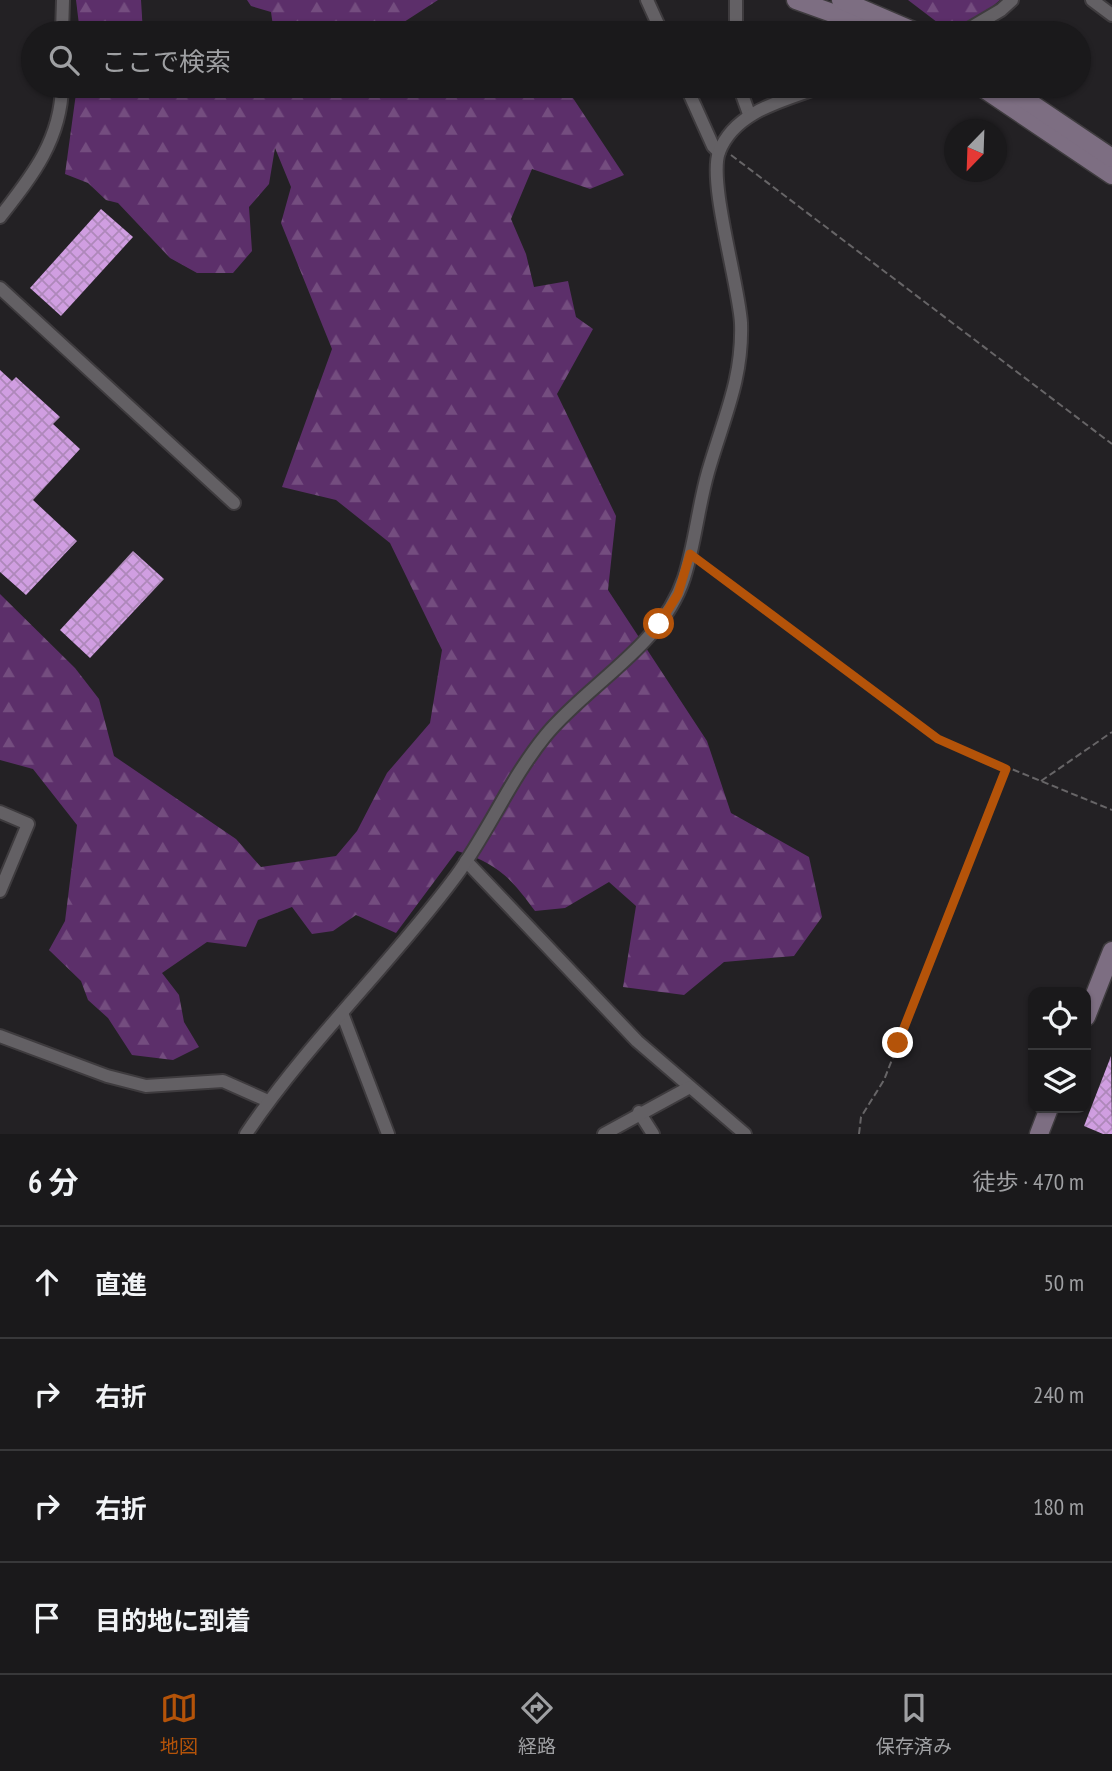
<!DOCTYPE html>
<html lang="ja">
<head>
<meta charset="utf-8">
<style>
	:root { --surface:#1a191b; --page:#272628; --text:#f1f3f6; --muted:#9fa0a3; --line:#38383a; --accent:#b45309 }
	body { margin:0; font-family:"PT Sans Narrow","Noto Sans JP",sans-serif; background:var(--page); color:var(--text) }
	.controls { position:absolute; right:21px; bottom:21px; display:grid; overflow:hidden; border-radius:14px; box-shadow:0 2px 5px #0004 }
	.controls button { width:63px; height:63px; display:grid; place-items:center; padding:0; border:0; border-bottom:2px solid var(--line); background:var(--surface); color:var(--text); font:35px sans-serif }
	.compass { position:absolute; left:944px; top:119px; width:63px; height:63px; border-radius:50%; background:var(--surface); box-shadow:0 2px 5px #0004; rotate:203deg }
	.stop { position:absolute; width:21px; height:21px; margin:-16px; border:5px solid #b45309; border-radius:50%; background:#fff }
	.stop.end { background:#b45309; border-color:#fff; box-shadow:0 2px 7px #0008 }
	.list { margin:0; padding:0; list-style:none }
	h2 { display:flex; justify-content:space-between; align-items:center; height:91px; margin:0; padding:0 28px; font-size:30px }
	h2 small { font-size:23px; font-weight:400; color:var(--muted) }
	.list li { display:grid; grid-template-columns:46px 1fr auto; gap:21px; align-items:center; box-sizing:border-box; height:112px; padding:0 28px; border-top:2px solid var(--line) }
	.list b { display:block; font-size:26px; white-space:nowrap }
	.list em { font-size:23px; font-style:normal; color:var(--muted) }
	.icon { flex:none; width:38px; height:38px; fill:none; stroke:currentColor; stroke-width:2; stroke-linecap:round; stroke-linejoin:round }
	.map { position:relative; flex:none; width:1112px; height:1134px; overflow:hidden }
	.search { position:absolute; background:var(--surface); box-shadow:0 2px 5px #0004; left:21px; right:21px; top:21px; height:77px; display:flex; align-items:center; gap:18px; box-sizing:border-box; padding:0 24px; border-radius:38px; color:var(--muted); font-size:26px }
	.sheet { height:539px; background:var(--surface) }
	nav { display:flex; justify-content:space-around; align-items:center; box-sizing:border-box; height:98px; border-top:2px solid var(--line); background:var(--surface); font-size:19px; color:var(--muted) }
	nav a { display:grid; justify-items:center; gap:4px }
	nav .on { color:var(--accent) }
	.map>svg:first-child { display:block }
	.forest { fill:url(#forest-firs) }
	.building { fill:url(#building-cross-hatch) }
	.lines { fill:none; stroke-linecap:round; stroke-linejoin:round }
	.street-casing { stroke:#3e3b3e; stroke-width:16 }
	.secondary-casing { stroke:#3e3b3e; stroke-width:21 }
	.path { stroke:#676567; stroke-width:2; stroke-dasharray:7 3.5; stroke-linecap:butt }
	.street { stroke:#636064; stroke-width:12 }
	.secondary { stroke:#7d6e82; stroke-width:18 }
	.route { stroke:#b45309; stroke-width:9 }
</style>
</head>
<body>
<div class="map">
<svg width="1112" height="1134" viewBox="0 0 1112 1134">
	<defs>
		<pattern id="forest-firs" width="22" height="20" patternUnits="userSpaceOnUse" patternTransform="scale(1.75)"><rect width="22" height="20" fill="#5c2f6a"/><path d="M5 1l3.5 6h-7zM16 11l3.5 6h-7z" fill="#744d7f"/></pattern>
		<pattern id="building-cross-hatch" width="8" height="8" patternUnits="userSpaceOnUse" patternTransform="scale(1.75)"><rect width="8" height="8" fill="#d09ee1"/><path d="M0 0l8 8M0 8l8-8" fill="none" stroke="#ae88ba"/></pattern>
	</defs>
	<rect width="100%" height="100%" fill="#232124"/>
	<g class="forest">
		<path d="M76 0H141L143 33H80Z"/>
		<path d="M247 0H438L387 33H274L271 12 251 6Z"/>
		<path d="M908 0H1000L979 18 950 32Z"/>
		<path d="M77 86H180L185 93H232L245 86H565L624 175 590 189 532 169 511 219 526 254 534 287 568 281 576 317 593 329 557 394 616 516 608 590 707 741 731 813 809 857 822 917 794 956 724 962 684 995 623 987 636 906 609 882 565 908 535 911C511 878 497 863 457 851L396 933 356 915 333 931 312 934 292 907 258 920 246 947 207 942 162 973 179 995 184 1022 199 1047 173 1060 132 1055 108 1018 88 1000 81 981 49 950 65 921 77 825 33 769 0 760V594L75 668 99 699 114 756 236 839 261 867 336 856 357 831 387 773 430 723 442 650 390 543 336 500 282 487 332 349 281 223 291 187 275 148 269 184 249 207 252 251 233 273H197L170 258 118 203 106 200 88 183 65 174Z"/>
	</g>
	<g class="building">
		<path d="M101 209 133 237 61 316 30 288Z"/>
		<path d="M0 370 12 381 16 377 60 417 53 424 80 449 33 500 77 541 26 595 0 572Z"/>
		<path d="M133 551 164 579 90 658 60 630Z"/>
		<path d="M1111 1056 1112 1134H1103L1084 1126Z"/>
	</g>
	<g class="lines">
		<defs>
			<g id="street">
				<path d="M647 0 662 33"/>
				<path d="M1092 0 1112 15"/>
				<path d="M62 33 63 0"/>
				<path d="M736 33V0"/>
				<path d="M962 33 1001 10 1012 0"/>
				<path d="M686 86 713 146 719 152"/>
				<path d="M739 86 749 114"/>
				<path d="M0 217C32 176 61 140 62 86"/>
				<path d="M0 288 234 503"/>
				<path d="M0 812 28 824 0 891"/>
				<path d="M466 861 637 1041 745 1134"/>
				<path d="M342 1013 388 1134"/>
				<path d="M0 1036 107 1076 146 1086 223 1081 268 1101"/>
				<path d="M639 1112 653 1134"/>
				<path d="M246 1134C308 1042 390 965 456 876 489 831 510 779 546 735 589 683 662 646 684 578 695 544 698 507 708 472 723 419 743 380 741 323 739 285 708 182 719 152 735 110 786 100 823 86"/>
				<path d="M604 1134 690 1087"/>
			</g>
			<g id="secondary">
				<path d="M796 0 888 33"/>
				<path d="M841 0 918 33"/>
				<path d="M980 86 1112 175"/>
				<path d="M1005 86 1112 158"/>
				<path d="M1086 1017 1112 951"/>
				<path d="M1039 1134 1049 1108"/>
			</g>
		</defs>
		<use href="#street" class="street-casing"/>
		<use href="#secondary" class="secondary-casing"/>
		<g class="path">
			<path d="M731 155 1112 444"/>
			<path d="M700 561 938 739 1112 810"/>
			<path d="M1041 781 1112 732"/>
			<path d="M859 1134 861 1117 884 1080 1006 769"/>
		</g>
		<use href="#street" class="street"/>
		<use href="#secondary" class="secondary"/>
	</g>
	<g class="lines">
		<path class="route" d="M659 624 678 594 690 554 938 739 1006 769 898 1043"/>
	</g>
</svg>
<div class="controls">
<button><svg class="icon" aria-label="locate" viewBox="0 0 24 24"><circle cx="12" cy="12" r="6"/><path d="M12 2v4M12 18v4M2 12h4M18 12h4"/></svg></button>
<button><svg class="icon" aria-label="layers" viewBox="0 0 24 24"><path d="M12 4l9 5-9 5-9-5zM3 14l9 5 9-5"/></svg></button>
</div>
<svg class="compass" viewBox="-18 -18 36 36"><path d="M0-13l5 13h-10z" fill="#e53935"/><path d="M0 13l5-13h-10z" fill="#9fa0a3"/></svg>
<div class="stop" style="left:659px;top:624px"></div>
<div class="stop end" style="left:898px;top:1043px"></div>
<div class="search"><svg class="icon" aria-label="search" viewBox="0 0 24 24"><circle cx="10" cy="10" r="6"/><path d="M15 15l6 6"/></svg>ここで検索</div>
</div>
<section class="sheet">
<h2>6 分<small>徒歩 · 470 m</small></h2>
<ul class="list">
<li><svg class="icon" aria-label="ahead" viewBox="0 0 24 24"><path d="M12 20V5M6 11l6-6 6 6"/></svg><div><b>直進</b></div><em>50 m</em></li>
<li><svg class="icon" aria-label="right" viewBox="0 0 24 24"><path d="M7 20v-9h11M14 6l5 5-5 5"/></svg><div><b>右折</b></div><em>240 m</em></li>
<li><svg class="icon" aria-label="right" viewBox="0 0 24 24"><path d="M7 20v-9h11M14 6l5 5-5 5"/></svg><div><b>右折</b></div><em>180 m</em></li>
<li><svg class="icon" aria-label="arrive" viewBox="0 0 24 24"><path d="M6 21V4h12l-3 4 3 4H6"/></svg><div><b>目的地に到着</b></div></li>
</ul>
</section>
<nav>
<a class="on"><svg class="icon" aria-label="map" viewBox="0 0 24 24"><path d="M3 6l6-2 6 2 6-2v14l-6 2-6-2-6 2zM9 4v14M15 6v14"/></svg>地図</a>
<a><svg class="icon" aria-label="directions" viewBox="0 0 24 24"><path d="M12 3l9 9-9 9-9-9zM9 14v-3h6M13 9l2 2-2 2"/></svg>経路</a>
<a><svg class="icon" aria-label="saved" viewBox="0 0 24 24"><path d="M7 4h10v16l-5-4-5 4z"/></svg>保存済み</a>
</nav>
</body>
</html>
